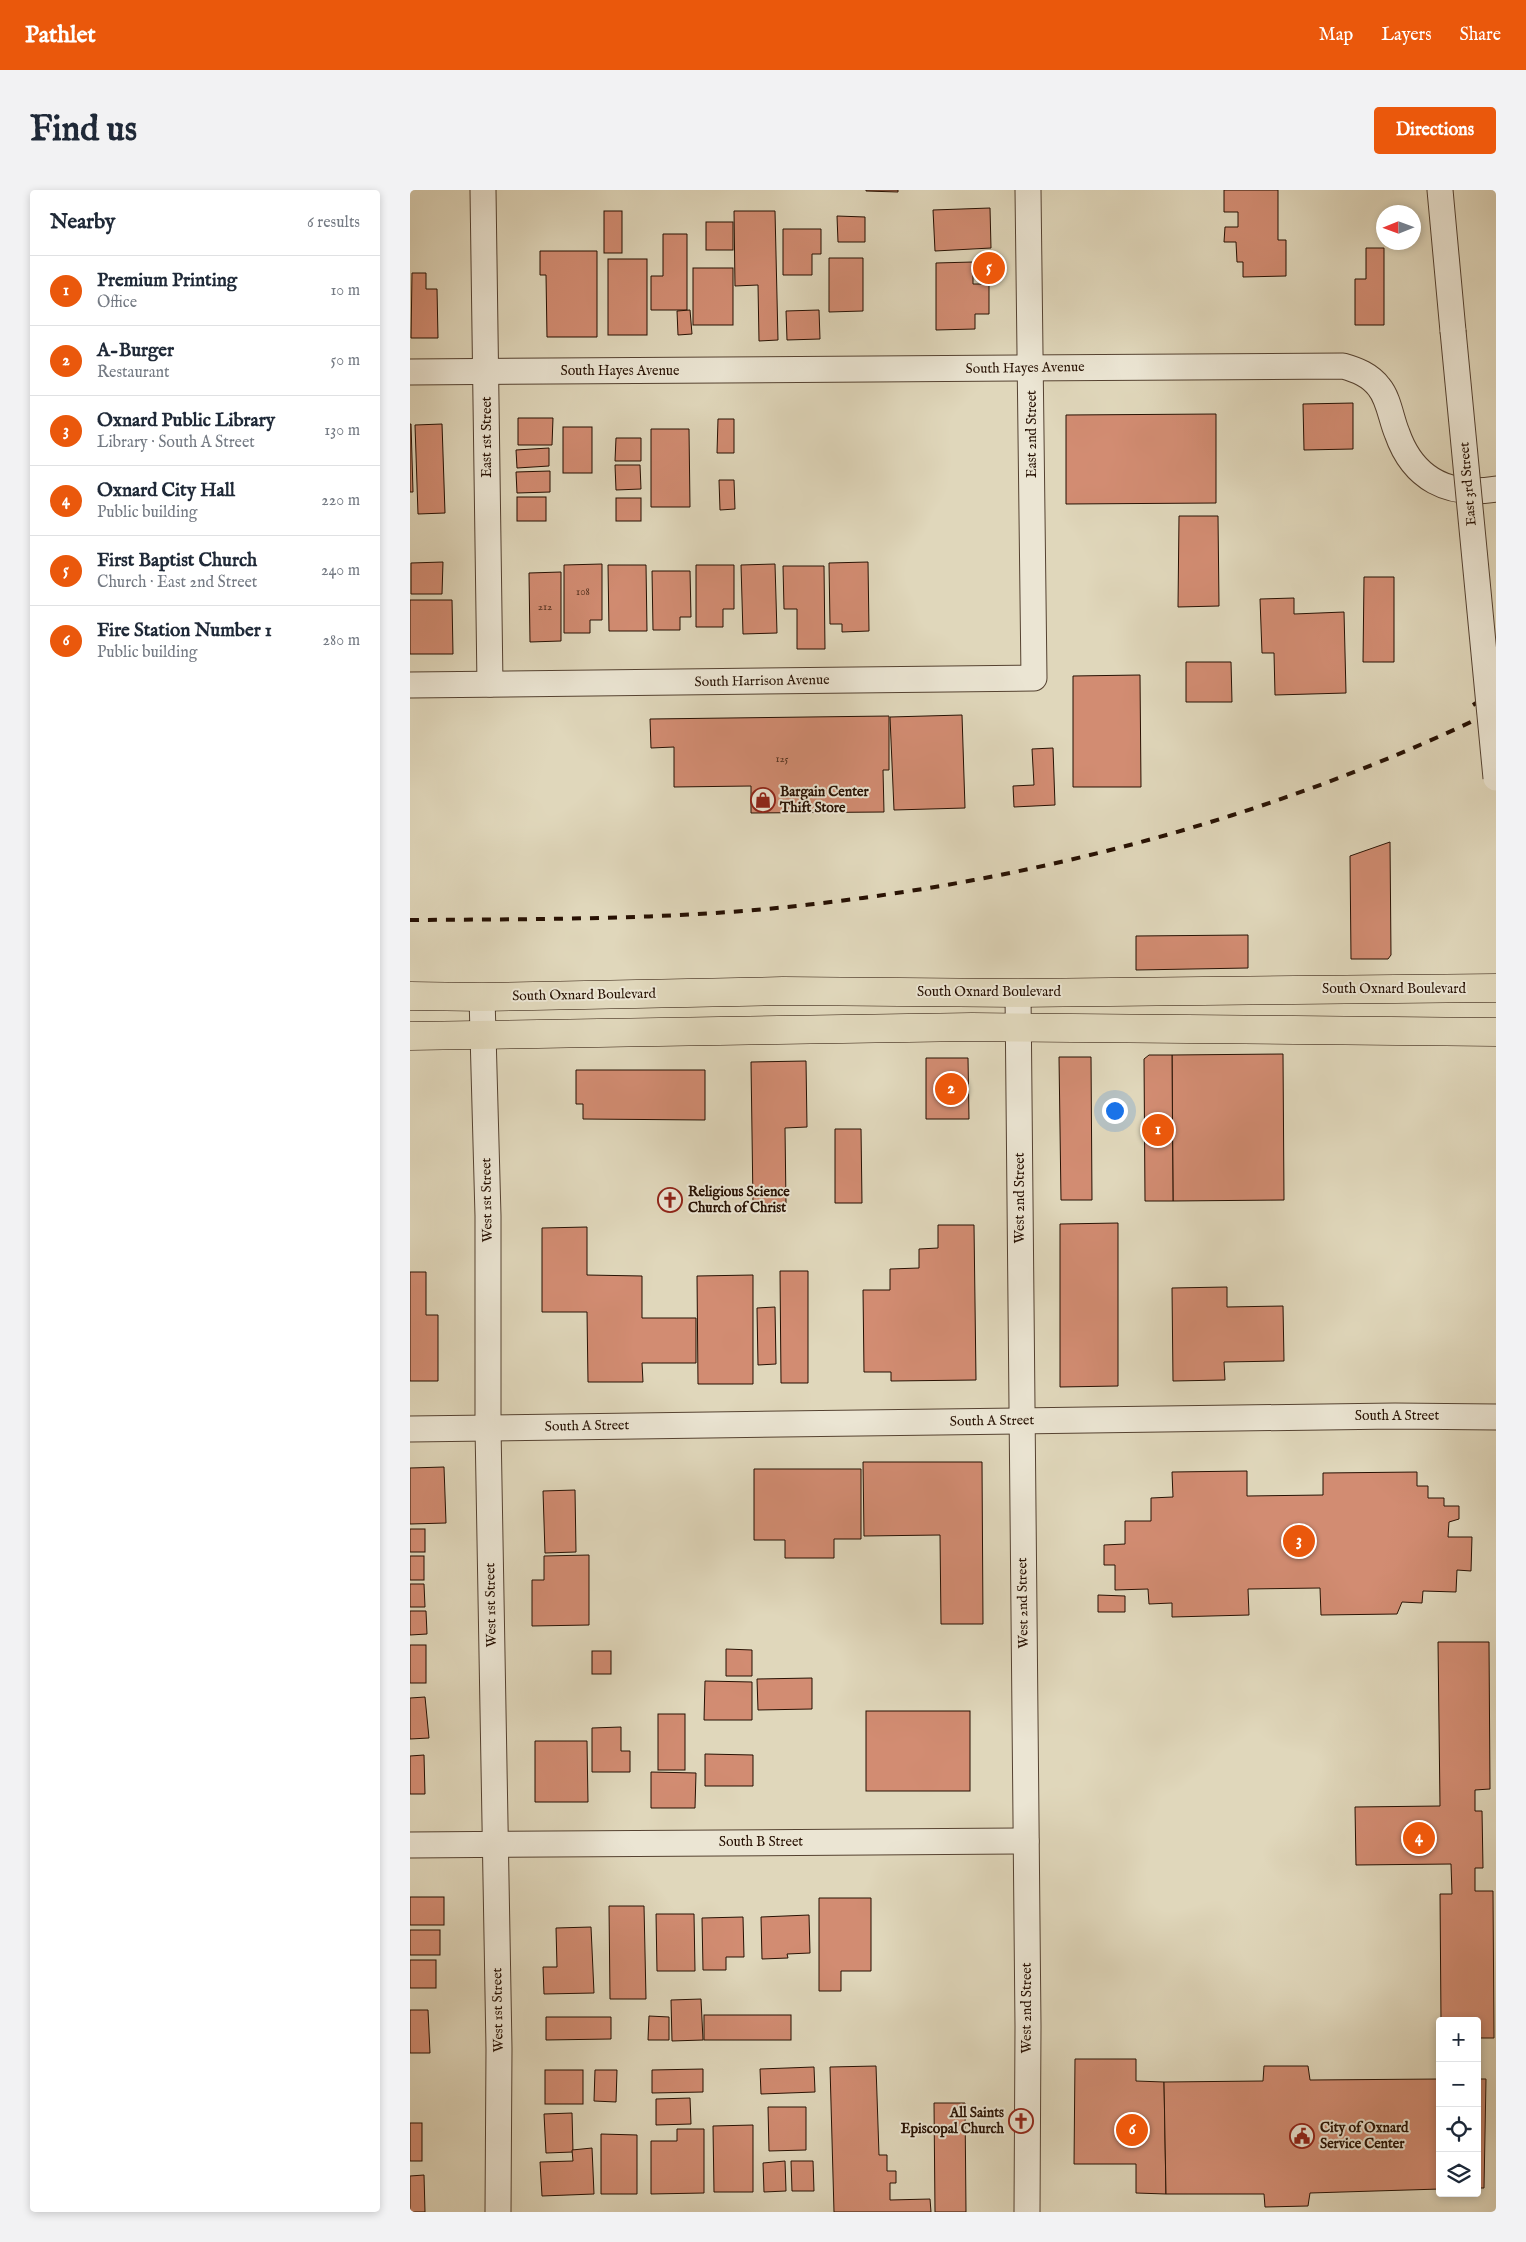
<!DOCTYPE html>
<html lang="en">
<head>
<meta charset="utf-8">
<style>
	:root { --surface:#fff; --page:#f2f2f3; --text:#1f2937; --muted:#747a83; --line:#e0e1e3; --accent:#ea580c }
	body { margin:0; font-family:"IM FELL English",serif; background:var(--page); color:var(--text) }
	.controls { position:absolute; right:15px; bottom:15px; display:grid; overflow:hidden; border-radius:5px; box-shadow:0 2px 8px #0003 }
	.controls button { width:45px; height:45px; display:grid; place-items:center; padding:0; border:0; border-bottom:1px solid var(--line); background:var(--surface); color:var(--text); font:25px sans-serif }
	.compass { position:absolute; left:966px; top:15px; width:45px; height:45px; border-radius:50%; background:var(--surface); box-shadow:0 2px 8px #0003; rotate:269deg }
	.you { position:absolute; left:704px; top:920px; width:18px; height:18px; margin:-12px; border:4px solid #fff; border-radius:50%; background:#1a73e8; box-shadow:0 0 0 8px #1a73e833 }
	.badge { display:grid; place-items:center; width:32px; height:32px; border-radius:50%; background:var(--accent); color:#fff; font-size:16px; font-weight:700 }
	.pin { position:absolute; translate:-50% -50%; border:2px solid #fff; box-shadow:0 1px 5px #0006 }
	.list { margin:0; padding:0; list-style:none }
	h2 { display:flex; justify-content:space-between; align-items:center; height:65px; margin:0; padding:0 20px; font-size:21px }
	h2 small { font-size:16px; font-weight:400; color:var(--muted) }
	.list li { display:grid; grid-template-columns:32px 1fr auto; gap:15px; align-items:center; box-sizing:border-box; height:70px; padding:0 20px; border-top:1px solid var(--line) }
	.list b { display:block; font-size:19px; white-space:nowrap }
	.list p { margin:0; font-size:16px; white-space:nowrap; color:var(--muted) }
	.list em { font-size:16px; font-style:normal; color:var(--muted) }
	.icon { flex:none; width:28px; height:28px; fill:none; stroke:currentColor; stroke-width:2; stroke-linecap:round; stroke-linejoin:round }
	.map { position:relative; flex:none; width:1086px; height:2022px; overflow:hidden; border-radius:5px }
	header { display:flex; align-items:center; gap:30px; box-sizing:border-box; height:70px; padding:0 25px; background:var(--accent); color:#fff }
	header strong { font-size:24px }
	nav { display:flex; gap:28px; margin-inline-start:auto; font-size:18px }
	.intro { display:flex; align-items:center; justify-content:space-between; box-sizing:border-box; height:120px; padding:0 30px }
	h1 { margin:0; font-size:35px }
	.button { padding:12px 22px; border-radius:5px; background:var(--accent); color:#fff; font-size:18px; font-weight:700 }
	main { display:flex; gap:30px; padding:0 30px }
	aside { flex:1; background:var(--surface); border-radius:5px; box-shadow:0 2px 8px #0003 }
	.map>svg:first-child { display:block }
	.building { fill:#d28c72; stroke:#271103 }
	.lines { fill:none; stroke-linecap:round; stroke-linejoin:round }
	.minor-casing { stroke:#554231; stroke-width:27 }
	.major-casing { stroke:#271103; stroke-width:29 }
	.minor { stroke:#ebe5d3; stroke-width:25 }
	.major { stroke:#e0d7bb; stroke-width:28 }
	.rail { stroke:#271103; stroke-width:4; stroke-dasharray:9 9; stroke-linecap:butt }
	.minor-bridge-casing { stroke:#554231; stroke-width:27; stroke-linecap:butt }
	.minor-bridge { stroke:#ebe5d3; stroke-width:25 }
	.labels { text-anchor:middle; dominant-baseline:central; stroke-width:4; stroke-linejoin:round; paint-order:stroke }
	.number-label { font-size:11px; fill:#52301f }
	.street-label { font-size:14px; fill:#271103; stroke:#ebe5d3 }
	.poi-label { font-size:14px; font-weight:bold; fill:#271103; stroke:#ebe5d3; text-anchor:start }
</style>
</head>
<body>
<header>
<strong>Pathlet</strong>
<nav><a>Map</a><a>Layers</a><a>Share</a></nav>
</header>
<div class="intro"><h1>Find us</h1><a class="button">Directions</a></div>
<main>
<aside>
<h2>Nearby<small>6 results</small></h2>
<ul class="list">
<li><span class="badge">1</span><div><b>Premium Printing</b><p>Office</p></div><em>10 m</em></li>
<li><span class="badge">2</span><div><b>A-Burger</b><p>Restaurant</p></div><em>50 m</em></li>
<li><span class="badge">3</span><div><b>Oxnard Public Library</b><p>Library · South A Street</p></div><em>130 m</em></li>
<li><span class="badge">4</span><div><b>Oxnard City Hall</b><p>Public building</p></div><em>220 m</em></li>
<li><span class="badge">5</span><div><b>First Baptist Church</b><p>Church · East 2nd Street</p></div><em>240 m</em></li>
<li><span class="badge">6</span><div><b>Fire Station Number 1</b><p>Public building</p></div><em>280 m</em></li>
</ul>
</aside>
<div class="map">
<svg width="1086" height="2022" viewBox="0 0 1086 2022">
	<rect width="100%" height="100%" fill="#e0d7bb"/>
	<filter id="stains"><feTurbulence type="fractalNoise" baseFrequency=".004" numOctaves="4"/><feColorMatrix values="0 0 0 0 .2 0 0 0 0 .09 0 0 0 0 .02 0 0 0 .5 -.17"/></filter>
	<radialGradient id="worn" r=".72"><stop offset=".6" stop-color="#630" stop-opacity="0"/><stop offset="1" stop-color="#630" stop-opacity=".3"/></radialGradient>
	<g class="building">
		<path d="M456 0H488V2L456 1Z"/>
		<path d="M814 0H868V50H876V86L833 87V72H827L826 52H814L815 37H828V22H814Z"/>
		<path d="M580 18 581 58 525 61 523 20Z"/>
		<rect x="194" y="21" width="18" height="42"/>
		<path d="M324 21H365L368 150 349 151 348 95 325 96Z"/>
		<path d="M427 26 455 27V52H428Z"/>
		<rect x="296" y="32" width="27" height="28"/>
		<path d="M373 39H411V64H402V85H373Z"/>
		<path d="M253 44H277V120H241V86H253Z"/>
		<path d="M956 58H974V135H945V89H956Z"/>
		<path d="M130 61H187V147H137L136 85H130Z"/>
		<path d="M419 68H453V121L419 122Z"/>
		<rect x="198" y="69" width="39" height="76"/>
		<path d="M563 72V94H579V124H565V139L526 140V73Z"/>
		<rect x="283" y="78" width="40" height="57"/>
		<path d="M2 83H16V99H27L28 148H1Z"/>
		<path d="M280 120 282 144 268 145 267 121Z"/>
		<path d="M409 120 410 149 377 150 376 121Z"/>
		<path d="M943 213V259L894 260 893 214Z"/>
		<path d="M806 224V313L656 314V225Z"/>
		<path d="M108 228H143L142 255H108Z"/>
		<path d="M308 229H324V263H307Z"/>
		<path d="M0 234H1L3 302H0Z"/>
		<path d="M32 234 35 323 8 324 5 235Z"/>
		<rect x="153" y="237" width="29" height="46"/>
		<path d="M241 239H279L280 317H241Z"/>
		<path d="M206 248H231V271H205Z"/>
		<path d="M139 258V276L107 278 106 260Z"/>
		<path d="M205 275H230L231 299 206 300Z"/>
		<path d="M140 281V302L107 303 106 282Z"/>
		<path d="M309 290H324L325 319 310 320Z"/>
		<rect x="107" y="307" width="29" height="24"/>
		<rect x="206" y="308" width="25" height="23"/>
		<path d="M769 326H808L809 416 768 417Z"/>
		<path d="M33 372 32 404H1V373Z"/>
		<path d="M458 372 459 441 432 442V434H420L419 373Z"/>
		<path d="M192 374V430H180V443H154V375Z"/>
		<path d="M365 374 367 443 333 444 331 375Z"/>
		<path d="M198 375H236L237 441H199Z"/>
		<path d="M286 375H324V419H313V437H286Z"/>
		<path d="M373 376H414L415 459H387V419H374Z"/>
		<path d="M242 381H280L281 427H270V440H243Z"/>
		<path d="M151 382V451L120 452 119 383Z"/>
		<path d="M954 387H984V472H953Z"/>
		<path d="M884 408V424L934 422 936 503 865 505 864 463H852L850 409Z"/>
		<path d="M0 410H42L43 464H0Z"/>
		<path d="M776 472H821L822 512H776Z"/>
		<path d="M730 485 731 597H663V486Z"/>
		<path d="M552 525 555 618 484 620 480 527Z"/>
		<path d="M479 526V580H473L474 622 341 623V596L264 597V557L241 558 240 529Z"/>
		<path d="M643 558 645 615 604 617 603 596 624 595 622 559Z"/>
		<path d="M980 652 981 765 978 769H941L940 666Z"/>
		<path d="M838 745V778L726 780V746Z"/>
		<path d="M873 864 874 1010 763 1011 762 865Z"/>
		<path d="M739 865H762L763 1011H735L734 869Z"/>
		<path d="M649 867H681L682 1010H651Z"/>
		<path d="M516 868H558L559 929H516Z"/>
		<path d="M396 871 397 937 375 938 376 1014H343L341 872Z"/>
		<path d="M166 880H295V930L173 929V914H166Z"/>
		<path d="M425 939H451L452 1013H425Z"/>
		<path d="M708 1033V1196L650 1197V1034Z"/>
		<path d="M528 1035H564L566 1190 481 1191V1182H454L453 1100H480V1079L509 1078V1059L528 1058Z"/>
		<path d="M177 1037V1085L232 1086V1128H286V1173H232L233 1192H178L177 1122H132V1038Z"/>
		<path d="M370 1081H398V1193H371Z"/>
		<path d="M0 1082H16V1125H28V1191H0Z"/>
		<path d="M343 1085V1194H288L287 1086Z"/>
		<path d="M817 1097V1117L873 1116 874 1171 814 1172 815 1190 763 1191 762 1098Z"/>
		<path d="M365 1117 366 1174 348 1175 347 1118Z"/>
		<path d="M453 1272H572L573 1434H531L530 1345 454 1346Z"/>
		<path d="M34 1277 36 1333 0 1334V1278Z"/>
		<path d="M344 1279H451V1349H424V1368H375V1350H344Z"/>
		<path d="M837 1281V1306L913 1305V1283L1007 1282V1296H1018V1308H1034V1316H1049V1329L1039 1332 1038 1347H1062L1061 1381 1047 1380 1046 1402 1013 1401 1012 1413 992 1412 987 1424 911 1425 910 1398 838 1399 839 1425 762 1427V1413L739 1414 738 1399 705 1400V1375H694V1355L715 1354V1331H741V1308L763 1307 762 1282Z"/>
		<path d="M165 1300 166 1362 135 1363 133 1301Z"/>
		<rect x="0" y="1339" width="15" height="23"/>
		<path d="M179 1365V1435L122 1436V1390H134V1366Z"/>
		<rect x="0" y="1366" width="14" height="24"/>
		<path d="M0 1394H14L15 1417H0Z"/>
		<path d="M688 1405 715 1406V1422H688Z"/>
		<path d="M0 1421H16L17 1444 0 1445Z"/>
		<path d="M1028 1452H1079L1080 1599 1065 1600V1621H1072L1073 1678H1065V1701H1083L1084 1848H1067V1831H1031L1030 1704H1042L1041 1674 946 1675 945 1617 1030 1616Z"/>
		<rect x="0" y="1455" width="16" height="38"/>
		<path d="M316 1459 342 1460V1486H316Z"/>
		<rect x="182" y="1461" width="19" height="23"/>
		<path d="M402 1488V1519L348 1520 347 1489Z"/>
		<path d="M295 1491 342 1492V1530H294Z"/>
		<path d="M15 1507 19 1548 0 1549V1508Z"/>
		<rect x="456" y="1521" width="104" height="80"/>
		<rect x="248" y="1524" width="27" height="56"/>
		<path d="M211 1537V1561H220V1582H182V1538Z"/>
		<path d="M125 1551H177L178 1612H125Z"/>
		<path d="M295 1564 343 1565V1596H295Z"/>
		<path d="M14 1565 15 1604H0V1566Z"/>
		<path d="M241 1582 286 1583 285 1618H241Z"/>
		<rect x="0" y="1707" width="34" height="28"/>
		<path d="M409 1708H461V1781H431V1801H409Z"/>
		<path d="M199 1716H234L236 1809H200Z"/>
		<path d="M246 1724H284L285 1781H247Z"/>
		<path d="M399 1725 400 1763 377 1764 378 1768 352 1769 351 1727Z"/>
		<path d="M333 1727 334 1767H316V1780H293L292 1728Z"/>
		<path d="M181 1737 184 1803 134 1804 133 1777H147L146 1738Z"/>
		<rect x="0" y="1740" width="30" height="25"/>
		<rect x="0" y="1770" width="26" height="28"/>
		<path d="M291 1809 293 1850 262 1851 261 1810Z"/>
		<path d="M0 1820H18L20 1863H0Z"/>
		<rect x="294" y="1825" width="87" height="25"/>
		<path d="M239 1826 259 1827V1850H238Z"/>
		<path d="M136 1827H201V1849L136 1850Z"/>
		<path d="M665 1869H726V1891L754 1892 756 2004 726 2003V1974H664Z"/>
		<path d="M466 1876 469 1965H477V1981H486V1993H480V2010L520 2009 521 2022H424L420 1877Z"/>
		<path d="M854 1876H898L900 1890 1030 1889V1999L900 2003 898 2016 855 2017 854 2004H756L754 1892 853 1891Z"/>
		<path d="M404 1877 405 1902 351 1904 350 1879Z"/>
		<path d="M293 1879V1902L242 1903V1880Z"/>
		<rect x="135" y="1880" width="38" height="34"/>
		<path d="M185 1880H207L206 1912 184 1911Z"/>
		<path d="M1067 1889H1076L1074 1998H1067Z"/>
		<path d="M280 1908 281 1934 246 1935V1909Z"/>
		<path d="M524 1913H555L556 2022H525Z"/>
		<path d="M358 1917H396V1960L359 1961Z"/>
		<path d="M162 1923 163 1962 136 1963 134 1924Z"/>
		<rect x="0" y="1933" width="12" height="38"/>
		<path d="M343 1935V2002H304L303 1936Z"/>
		<path d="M267 1939H294V2003L241 2004V1951H267Z"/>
		<path d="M191 1944 227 1945V2004H191Z"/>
		<path d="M182 1958 184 2004 132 2006 130 1972 163 1971 162 1960Z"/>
		<path d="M375 1971 376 2001 354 2002 353 1973Z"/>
		<path d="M381 1971H403L404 2001H382Z"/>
		<path d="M14 1985 15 2022H0V1986Z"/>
	</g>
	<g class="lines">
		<defs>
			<g id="minor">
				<path d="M73 0 80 494"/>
				<path d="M1030 0 1043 141"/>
				<path d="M0 182 933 176C947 180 960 185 969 197 979 209 981 229 987 243 1003 289 1038 307 1086 299"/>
				<path d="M0 495 624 488 618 0"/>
				<path d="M608 803 618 1836 617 2022"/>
				<path d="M72 807 78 1026V1237L89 1859 88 2022"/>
				<path d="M0 1239 985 1226 1086 1227"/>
				<path d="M0 1655 616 1651"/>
			</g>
			<g id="major">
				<path d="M0 806 72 807 373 801 608 803 1086 798"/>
				<path d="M0 846 562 837 1086 842"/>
			</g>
		</defs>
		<use href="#minor" class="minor-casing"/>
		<use href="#major" class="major-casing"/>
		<use href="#minor" class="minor"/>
		<use href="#major" class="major"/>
		<g class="rail">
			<path d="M1063 515 1086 501"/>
			<path d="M0 730C134 729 270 730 404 714 640 687 872 624 1086 520"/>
		</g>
		<defs>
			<path id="minor-bridge" d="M1043 141 1086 588"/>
		</defs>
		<use href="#minor-bridge" class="minor-bridge-casing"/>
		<use href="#minor-bridge" class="minor-bridge"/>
	</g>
	<defs>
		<symbol id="shop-ring" viewBox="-11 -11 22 22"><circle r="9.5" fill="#ebe5d3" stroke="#8f2418" stroke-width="1.5"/><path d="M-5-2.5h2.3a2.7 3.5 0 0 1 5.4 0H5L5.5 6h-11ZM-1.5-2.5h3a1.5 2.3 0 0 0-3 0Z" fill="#8f2418"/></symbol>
		<symbol id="church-ring" viewBox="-11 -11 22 22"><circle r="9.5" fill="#ebe5d3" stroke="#8f2418" stroke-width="1.5"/><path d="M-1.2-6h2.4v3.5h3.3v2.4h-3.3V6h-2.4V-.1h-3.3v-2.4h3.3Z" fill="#8f2418"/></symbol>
		<symbol id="civic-ring" viewBox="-11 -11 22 22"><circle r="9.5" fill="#ebe5d3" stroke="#8f2418" stroke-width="1.5"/><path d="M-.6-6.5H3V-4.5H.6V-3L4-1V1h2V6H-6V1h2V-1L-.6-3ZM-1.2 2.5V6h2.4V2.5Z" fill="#8f2418"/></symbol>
	</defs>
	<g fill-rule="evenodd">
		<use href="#shop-ring" x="339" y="596" width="28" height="28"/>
		<use href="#church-ring" x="246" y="996" width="28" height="28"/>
		<use href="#church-ring" x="597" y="1917" width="28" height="28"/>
		<use href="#civic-ring" x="878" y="1932" width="28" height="28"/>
	</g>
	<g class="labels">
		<g class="number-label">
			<text x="173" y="402">108</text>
			<text x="135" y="417">212</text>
			<text x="372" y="569">125</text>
		</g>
		<g class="street-label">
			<text transform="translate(615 178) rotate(-1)">South Hayes Avenue</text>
			<text x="210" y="181">South Hayes Avenue</text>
			<text transform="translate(622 244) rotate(-90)">East 2nd Street</text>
			<text transform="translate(77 247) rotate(-90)">East 1st Street</text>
			<text transform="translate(1058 294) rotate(-95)">East 3rd Street</text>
			<text transform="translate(352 491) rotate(-1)">South Harrison Avenue</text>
			<text x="984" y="799">South Oxnard Boulevard</text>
			<text x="579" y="802">South Oxnard Boulevard</text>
			<text transform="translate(174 805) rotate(-1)">South Oxnard Boulevard</text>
			<text transform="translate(610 1008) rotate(-90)">West 2nd Street</text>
			<text transform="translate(77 1010) rotate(-91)">West 1st Street</text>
			<text x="987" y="1226">South A Street</text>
			<text transform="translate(582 1231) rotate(-1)">South A Street</text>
			<text transform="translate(177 1236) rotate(-1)">South A Street</text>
			<text transform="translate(613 1413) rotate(-91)">West 2nd Street</text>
			<text transform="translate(81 1415) rotate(-91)">West 1st Street</text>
			<text x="351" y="1652">South B Street</text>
			<text transform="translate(617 1818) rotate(-90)">West 2nd Street</text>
			<text transform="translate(88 1820) rotate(-91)">West 1st Street</text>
		</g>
		<g class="poi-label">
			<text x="370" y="602">Bargain Center<tspan x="370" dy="16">Thift Store</tspan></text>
			<text x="278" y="1002">Religious Science<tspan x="278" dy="16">Church of Christ</tspan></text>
			<text x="594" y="1923" text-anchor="end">All Saints<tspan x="594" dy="16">Episcopal Church</tspan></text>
			<text x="910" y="1938">City of Oxnard<tspan x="910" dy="16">Service Center</tspan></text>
		</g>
	</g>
	<rect width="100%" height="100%" filter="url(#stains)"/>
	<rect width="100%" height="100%" fill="url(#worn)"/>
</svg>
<div class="controls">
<button>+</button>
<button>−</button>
<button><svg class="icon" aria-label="locate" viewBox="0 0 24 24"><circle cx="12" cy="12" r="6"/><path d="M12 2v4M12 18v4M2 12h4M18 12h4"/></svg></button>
<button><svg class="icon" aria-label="layers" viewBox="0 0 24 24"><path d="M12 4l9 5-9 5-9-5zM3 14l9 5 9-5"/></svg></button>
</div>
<svg class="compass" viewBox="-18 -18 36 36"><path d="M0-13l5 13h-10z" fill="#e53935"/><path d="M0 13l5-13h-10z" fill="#747a83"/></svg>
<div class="you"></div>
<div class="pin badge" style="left:748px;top:940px">1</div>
<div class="pin badge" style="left:541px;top:899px">2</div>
<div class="pin badge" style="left:889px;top:1351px">3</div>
<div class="pin badge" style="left:1009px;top:1648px">4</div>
<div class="pin badge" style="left:579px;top:78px">5</div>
<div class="pin badge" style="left:722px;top:1940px">6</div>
</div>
</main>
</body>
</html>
